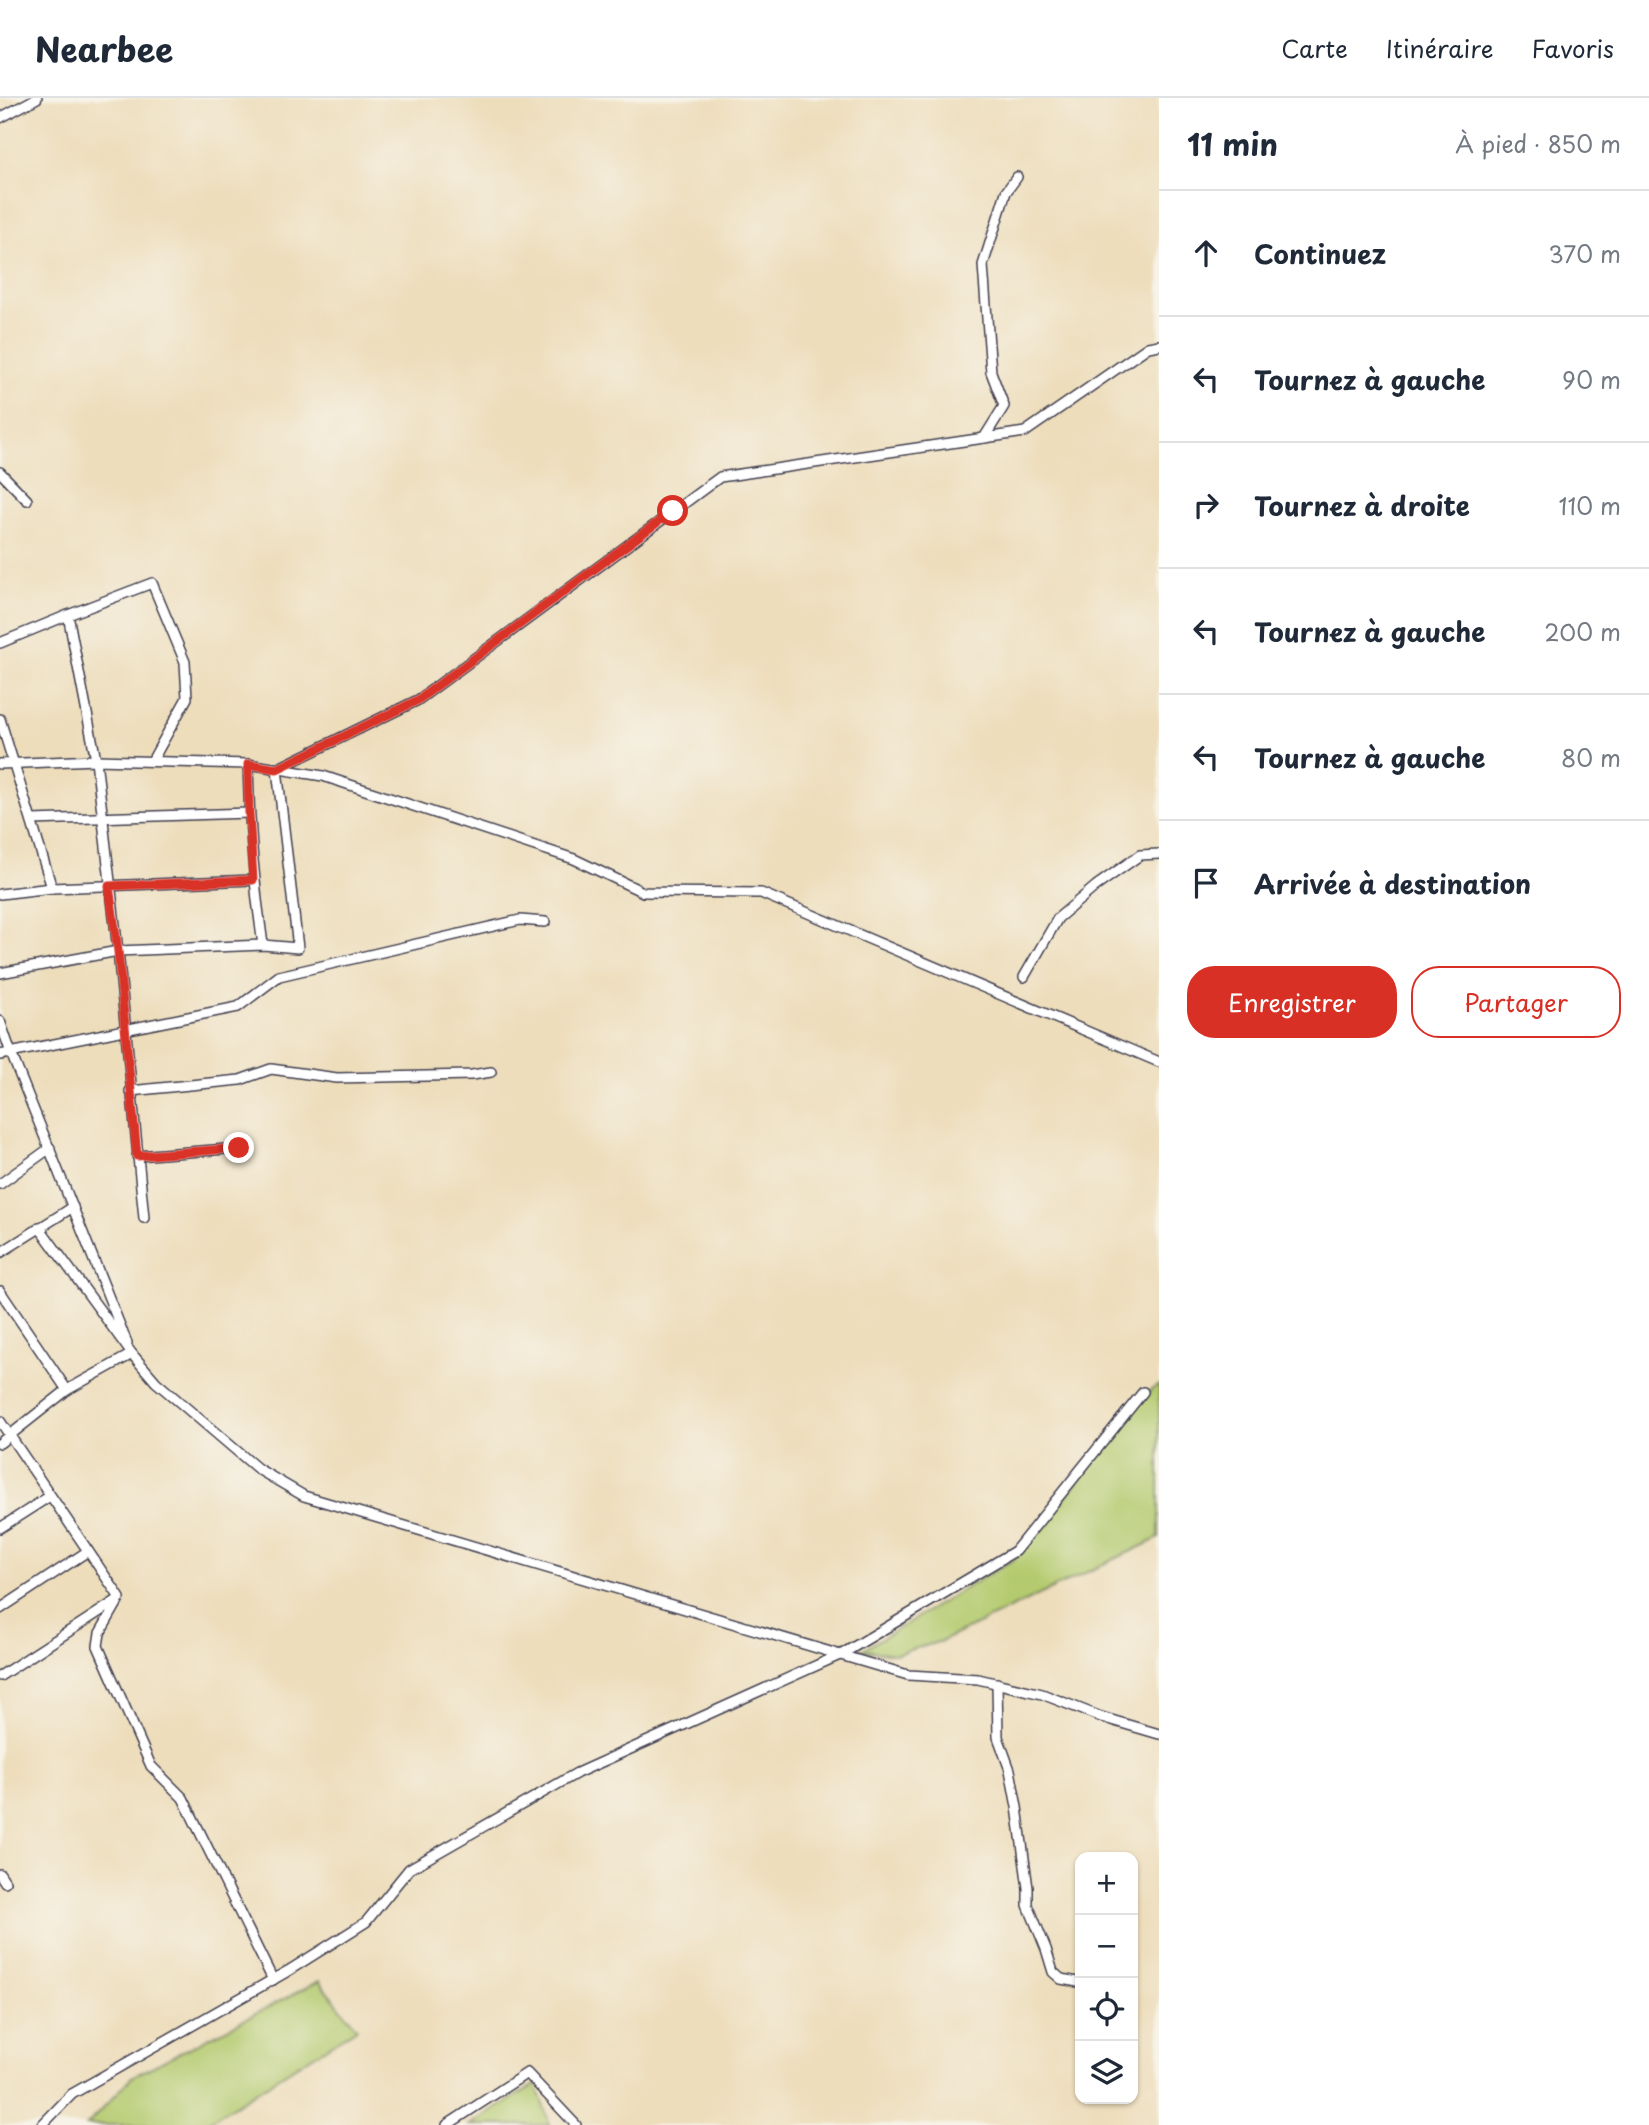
<!DOCTYPE html>
<html lang="fr">
<head>
<meta charset="utf-8">
<style>
	:root { --surface:#fff; --page:#f2f2f3; --text:#1f2937; --muted:#747a83; --line:#e0e1e3; --accent:#d93025 }
	body { margin:0; font-family:"Playpen Sans",sans-serif; background:var(--page); color:var(--text) }
	.controls { position:absolute; right:21px; bottom:21px; display:grid; overflow:hidden; border-radius:14px; box-shadow:0 2px 5px #0004 }
	.controls button { width:63px; height:63px; display:grid; place-items:center; padding:0; border:0; border-bottom:2px solid var(--line); background:var(--surface); color:var(--text); font:35px sans-serif }
	.stop { position:absolute; width:21px; height:21px; margin:-16px; border:5px solid #d93025; border-radius:50%; background:#fff }
	.stop.end { background:#d93025; border-color:#fff; box-shadow:0 2px 7px #0008 }
	.list { margin:0; padding:0; list-style:none }
	h2 { display:flex; justify-content:space-between; align-items:center; height:91px; margin:0; padding:0 28px; font-size:30px }
	h2 small { font-size:23px; font-weight:400; color:var(--muted) }
	.list li { display:grid; grid-template-columns:46px 1fr auto; gap:21px; align-items:center; box-sizing:border-box; height:126px; padding:0 28px; border-top:2px solid var(--line) }
	.list b { display:block; font-size:26px; white-space:nowrap }
	.list em { font-size:23px; font-style:normal; color:var(--muted) }
	.actions { display:flex; gap:14px; padding:21px 28px }
	.actions a { flex:1; padding:16px 0; border:2px solid var(--accent); border-radius:28px; text-align:center; font-size:24px; color:var(--accent) }
	.actions .main { background:var(--accent); color:#fff }
	.icon { flex:none; width:38px; height:38px; fill:none; stroke:currentColor; stroke-width:2; stroke-linecap:round; stroke-linejoin:round }
	.map { position:relative; flex:none; width:1159px; height:2027px; overflow:hidden }
	header { display:flex; align-items:center; gap:42px; box-sizing:border-box; height:98px; padding:0 35px; background:var(--surface); border-bottom:2px solid var(--line) }
	header strong { font-size:33px }
	nav { display:flex; gap:38px; margin-inline-start:auto; font-size:24px }
	main { display:flex }
	aside { flex:1; background:var(--surface) }
	.map>svg:first-child { display:block }
	.green { fill:#b4ca6e; stroke:#6b7654; stroke-width:2 }
	.lines { fill:none; stroke-linecap:round; stroke-linejoin:round }
	.street-casing { stroke:#403e4e; stroke-width:12 }
	.street { stroke:#fff; stroke-width:9 }
	.route { stroke:#d93025; stroke-width:9 }
</style>
</head>
<body>
<header>
<strong>Nearbee</strong>
<nav><a>Carte</a><a>Itinéraire</a><a>Favoris</a></nav>
</header>
<main>
<div class="map">
<svg width="1159" height="2027" viewBox="0 0 1159 2027">
	<rect width="100%" height="100%" fill="#f7f3e8"/>
	<filter id="ink" filterUnits="userSpaceOnUse"><feTurbulence type="fractalNoise" baseFrequency=".0143" numOctaves="2"/><feDisplacementMap in="SourceGraphic" scale="14" xChannelSelector="R" yChannelSelector="G"/><feConvolveMatrix kernelMatrix="1 2 1 2 8 2 1 2 1" color-interpolation-filters="sRGB"/></filter>
	<filter id="wash" filterUnits="userSpaceOnUse"><feTurbulence type="fractalNoise" baseFrequency=".00686" numOctaves="4" result="noise"/><feDisplacementMap in="SourceGraphic" scale="28" xChannelSelector="R" yChannelSelector="G"/><feGaussianBlur stdDeviation="1.57" result="paint"/><feColorMatrix in="noise" values="0 0 0 0 0 0 0 0 0 0 0 0 0 0 0 0 0 1.4 0 .05"/><feComposite in="paint" operator="in"/></filter>
	<g filter="url(#wash)">
		<rect width="100%" height="100%" fill="#edddbb"/>
		<g class="green">
			<path d="M1159 1287V1440L942 1543 895 1556 862 1552 1016 1460 1151 1292Z"/>
			<path d="M319 1883 357 1930 203 2027H87L132 1979Z"/>
			<path d="M536 1986 550 2027H470Z"/>
		</g>
	</g>
	<g filter="url(#ink)">
		<g class="lines">
			<defs>
				<g id="street">
					<path d="M0 20 37 0"/>
					<path d="M984 340 1004 308 991 274 983 167 1006 94 1017 79"/>
					<path d="M0 374 27 402"/>
					<path d="M0 545 68 517"/>
					<path d="M0 621 52 790"/>
					<path d="M0 666 96 662 248 666 323 678 574 761 643 794 761 795 1159 964"/>
					<path d="M248 666C249 727 254 787 263 847"/>
					<path d="M32 722 249 715"/>
					<path d="M0 796 52 790 253 782"/>
					<path d="M0 875 118 853 263 847 298 850 277 671 418 602 720 379 1025 334 1148 249 1159 247"/>
					<path d="M1024 879 1058 820 1096 788 1140 757 1159 756"/>
					<path d="M0 923 11 955 127 1245"/>
					<path d="M0 957 238 909 279 878 520 822 545 824"/>
					<path d="M130 993 240 982 271 971 337 980 472 977 491 974"/>
					<path d="M137 1058 239 1050"/>
					<path d="M0 1086 50 1050"/>
					<path d="M144 1120 118 853 96 662 68 517 152 485 185 564 187 600 152 663"/>
					<path d="M39 1129 132 1256 156 1284 258 1371 304 1398 908 1577 978 1581 1042 1596 1101 1619 1159 1636"/>
					<path d="M0 1155 73 1109"/>
					<path d="M0 1193 67 1292"/>
					<path d="M0 1323 120 1500 100 1535 98 1548 151 1668 183 1700 273 1882"/>
					<path d="M0 1345 67 1292 132 1256"/>
					<path d="M0 1430 50 1398"/>
					<path d="M0 1511 88 1453"/>
					<path d="M0 1578 119 1501"/>
					<path d="M997 1585 998 1639 1010 1672 1017 1709 1028 1790V1807L1046 1851 1053 1874 1061 1881 1078 1884"/>
					<path d="M0 1776 5 1784"/>
					<path d="M42 2027 72 1996 288 1873 366 1824 409 1771 577 1675 842 1556 1015 1453 1143 1294"/>
					<path d="M447 2027 527 1975 576 2027"/>
				</g>
			</defs>
			<use href="#street" class="street-casing"/>
			<use href="#street" class="street"/>
		</g>
	</g>
	<g class="lines" filter="url(#ink)">
		<path class="route" d="M239 1050 137 1058 118 853 109 788 253 782 249 715 248 666 277 671 418 602 673 413"/>
	</g>
</svg>
<div class="controls">
<button>+</button>
<button>−</button>
<button><svg class="icon" aria-label="locate" viewBox="0 0 24 24"><circle cx="12" cy="12" r="6"/><path d="M12 2v4M12 18v4M2 12h4M18 12h4"/></svg></button>
<button><svg class="icon" aria-label="layers" viewBox="0 0 24 24"><path d="M12 4l9 5-9 5-9-5zM3 14l9 5 9-5"/></svg></button>
</div>
<div class="stop" style="left:673px;top:413px"></div>
<div class="stop end" style="left:239px;top:1050px"></div>
</div>
<aside>
<h2>11 min<small>À pied · 850 m</small></h2>
<ul class="list">
<li><svg class="icon" aria-label="ahead" viewBox="0 0 24 24"><path d="M12 20V5M6 11l6-6 6 6"/></svg><div><b>Continuez</b></div><em>370 m</em></li>
<li><svg class="icon" aria-label="left" viewBox="0 0 24 24"><path d="M17 20v-9H6M10 6l-5 5 5 5"/></svg><div><b>Tournez à gauche</b></div><em>90 m</em></li>
<li><svg class="icon" aria-label="right" viewBox="0 0 24 24"><path d="M7 20v-9h11M14 6l5 5-5 5"/></svg><div><b>Tournez à droite</b></div><em>110 m</em></li>
<li><svg class="icon" aria-label="left" viewBox="0 0 24 24"><path d="M17 20v-9H6M10 6l-5 5 5 5"/></svg><div><b>Tournez à gauche</b></div><em>200 m</em></li>
<li><svg class="icon" aria-label="left" viewBox="0 0 24 24"><path d="M17 20v-9H6M10 6l-5 5 5 5"/></svg><div><b>Tournez à gauche</b></div><em>80 m</em></li>
<li><svg class="icon" aria-label="arrive" viewBox="0 0 24 24"><path d="M6 21V4h12l-3 4 3 4H6"/></svg><div><b>Arrivée à destination</b></div></li>
</ul>
<div class="actions"><a class="main">Enregistrer</a><a>Partager</a></div>
</aside>
</main>
</body>
</html>
